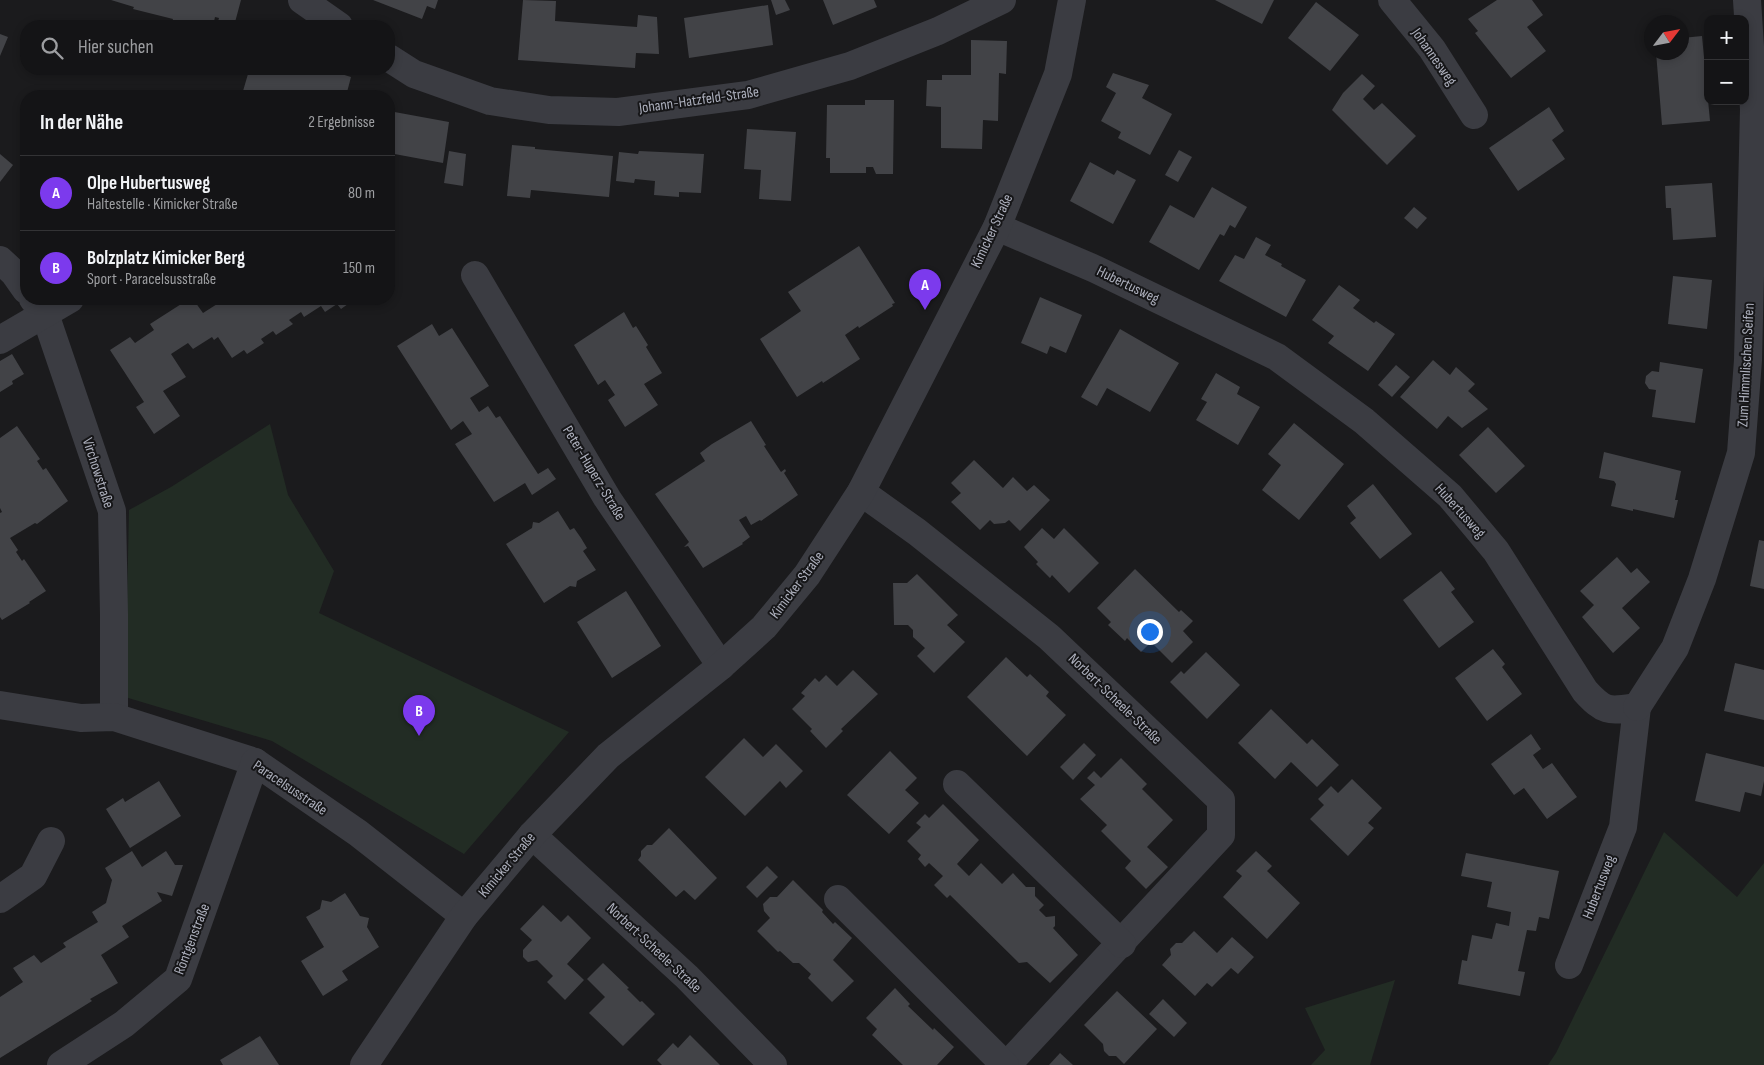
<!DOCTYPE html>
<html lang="de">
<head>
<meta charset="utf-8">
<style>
	:root { --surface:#141416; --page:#1d1d1f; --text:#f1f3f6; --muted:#9d9ea1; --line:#333335; --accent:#7c3aed }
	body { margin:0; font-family:"Sofia Sans Condensed",sans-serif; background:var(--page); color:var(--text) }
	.controls { position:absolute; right:15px; top:15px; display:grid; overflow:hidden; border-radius:10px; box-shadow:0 2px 8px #0003 }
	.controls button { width:45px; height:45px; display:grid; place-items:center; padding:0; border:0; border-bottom:1px solid var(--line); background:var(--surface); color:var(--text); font:25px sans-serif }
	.compass { position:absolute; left:1644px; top:15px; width:45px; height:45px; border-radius:50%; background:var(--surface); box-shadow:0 2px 8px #0003; rotate:58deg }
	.you { position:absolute; left:1149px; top:631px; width:18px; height:18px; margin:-12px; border:4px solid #fff; border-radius:50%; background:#1a73e8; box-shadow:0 0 0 8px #1a73e833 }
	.badge { display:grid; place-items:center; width:32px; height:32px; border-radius:50%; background:var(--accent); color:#fff; font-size:16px; font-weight:700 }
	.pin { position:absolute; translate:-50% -41px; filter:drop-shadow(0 1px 2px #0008) }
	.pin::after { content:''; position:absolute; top:26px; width:18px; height:15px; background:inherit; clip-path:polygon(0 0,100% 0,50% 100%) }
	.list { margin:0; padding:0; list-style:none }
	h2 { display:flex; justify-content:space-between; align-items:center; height:65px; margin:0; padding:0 20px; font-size:21px }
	h2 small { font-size:16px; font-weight:400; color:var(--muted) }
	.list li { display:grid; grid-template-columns:32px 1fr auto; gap:15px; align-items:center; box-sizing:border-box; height:75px; padding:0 20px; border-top:1px solid var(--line) }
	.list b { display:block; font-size:19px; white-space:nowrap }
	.list p { margin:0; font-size:16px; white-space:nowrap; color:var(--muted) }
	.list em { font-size:16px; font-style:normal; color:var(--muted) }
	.icon { flex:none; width:28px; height:28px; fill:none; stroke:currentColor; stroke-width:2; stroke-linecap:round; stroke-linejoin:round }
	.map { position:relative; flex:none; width:1764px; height:1065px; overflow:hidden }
	.search { position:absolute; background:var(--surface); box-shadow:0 2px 8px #0003; left:20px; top:20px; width:375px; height:55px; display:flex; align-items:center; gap:12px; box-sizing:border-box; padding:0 18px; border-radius:20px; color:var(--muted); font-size:19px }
	.panel { position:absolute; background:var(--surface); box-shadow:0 2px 8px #0003; left:20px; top:90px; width:375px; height:215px; border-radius:20px }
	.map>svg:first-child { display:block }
	.green { fill:#222c24 }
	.building { fill:#424347 }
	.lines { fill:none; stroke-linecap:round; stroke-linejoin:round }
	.street { stroke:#3b3c42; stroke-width:28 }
	.labels { text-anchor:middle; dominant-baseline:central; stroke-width:4; stroke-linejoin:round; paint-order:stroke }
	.street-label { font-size:15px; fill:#adb0bd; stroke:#161618 }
</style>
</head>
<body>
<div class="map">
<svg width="1764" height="1065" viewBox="0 0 1764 1065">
	<rect width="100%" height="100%" fill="#1b1b1d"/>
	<g class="green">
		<path d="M270 424 288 495 334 571 319 613 569 732 464 854 272 741 125 697 129 510 171 487Z"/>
		<path d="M1664 832 1737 897 1764 863V1065H1548L1556 1053Z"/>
		<path d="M1395 980 1370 1065H1311L1325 1050 1305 1008Z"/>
	</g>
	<g class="building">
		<path d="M111 0H241L234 26 217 25 219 18 215 17 213 26H171L173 19 133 9 134 7Z"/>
		<path d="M373 0H438L435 9 427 6 422 19Z"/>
		<path d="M523 0 556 1 555 21 637 27 638 15 657 17 659 54 636 53 635 68 518 60Z"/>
		<path d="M771 0H785L790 10 776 15Z"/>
		<path d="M823 0H874L877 7 833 25Z"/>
		<path d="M1215 0H1274L1262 24Z"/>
		<path d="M1497 0H1532L1543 15 1527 27 1546 51 1511 78 1475 33 1478 31 1468 19Z"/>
		<path d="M1316 2 1359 35 1330 71 1288 38Z"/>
		<path d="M768 5 773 45 689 58 684 18Z"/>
		<path d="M0 34 8 37 0 56Z"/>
		<path d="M1702 36 1710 121 1662 125 1656 52H1682V38Z"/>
		<path d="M971 40 1007 41 1006 74 999 73 998 121 983 120 982 149 941 148V107L926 106 927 80H942V75H971Z"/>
		<path d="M233 69H339L338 73 351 77 346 96H330L331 94 326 93 325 96H264L243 91 248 74 232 71Z"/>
		<path d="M1113 73 1149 85 1142 98 1172 114 1150 155 1118 138 1121 132 1101 121 1116 93 1106 87Z"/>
		<path d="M1362 74 1375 86 1363 99 1374 110 1382 103 1416 136 1387 165 1332 110 1343 93Z"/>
		<path d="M865 100H894L893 174H876L873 167H866V173H830V158H826L827 105H865Z"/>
		<path d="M1549 107 1564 131 1552 140 1565 159 1518 191 1489 148Z"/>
		<path d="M389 111 449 122 443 163 389 153Z"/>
		<path d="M747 129 796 132 791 201 759 199 761 170 744 169Z"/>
		<path d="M512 145 535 147V149L613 156 609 197 531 190 530 198 507 196Z"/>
		<path d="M1179 150 1192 157 1178 182 1165 175Z"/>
		<path d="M449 151 466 154 463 186 444 183Z"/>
		<path d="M639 151 704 154 701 193 679 192V197L654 195 655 181 635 179 634 183 616 181 619 152 638 154Z"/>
		<path d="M0 154 13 165 0 182Z"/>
		<path d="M1090 162 1114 175 1117 170 1136 180 1113 224 1070 201Z"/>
		<path d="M1712 183 1716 237 1673 240 1671 208H1666L1665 186Z"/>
		<path d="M1212 187 1247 207 1235 228 1230 225 1224 236 1220 234 1199 270 1149 242 1170 205 1194 218Z"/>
		<path d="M1414 207 1427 218 1417 229 1404 218Z"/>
		<path d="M1256 237 1271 245 1265 255 1282 264 1281 266 1306 280 1286 317 1219 281 1235 255 1244 259Z"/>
		<path d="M859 246 895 303 892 304 893 306 859 328 858 326 845 335 860 359 823 383 822 381 797 397 760 339 801 311 788 292Z"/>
		<path d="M1673 276 1712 280 1707 329 1668 324Z"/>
		<path d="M1339 285 1360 300 1353 308 1374 323 1376 321 1395 334 1368 371 1328 343 1334 336 1312 320Z"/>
		<path d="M1040 297 1082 315 1066 353 1050 346 1047 354 1021 343Z"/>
		<path d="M189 299H193L203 313 225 299H355L341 309 337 304 325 312 321 306 304 317 301 312 289 320 293 324 276 335 273 331 261 339 264 343 247 354 244 350 232 358 218 337 214 340 212 337 193 349 188 343 171 354 186 377 163 391 180 416 154 434 136 407 144 402 110 350 130 337 135 343 154 330 150 324Z"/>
		<path d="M624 312 633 328 636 326 648 345 646 347 662 373 644 384 658 405 625 427 608 400 615 395 605 380 598 385 574 345Z"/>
		<path d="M432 324 439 336 452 328 489 386 470 398 479 412 488 406 496 418 500 416 538 474 548 468 556 479 532 495 525 483 494 502 455 444 472 434 463 421 451 430 397 346Z"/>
		<path d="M1120 329 1179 363 1150 412 1107 388 1097 406 1081 397Z"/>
		<path d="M12 354 24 374 12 381 13 384 0 392V361Z"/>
		<path d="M1433 360 1450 375 1456 367 1475 384 1468 391 1488 409 1462 428 1448 416 1437 429 1400 397Z"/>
		<path d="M1660 362 1703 369 1695 423 1652 417 1656 390 1649 389 1645 383 1646 376 1652 371 1659 372Z"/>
		<path d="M1396 365 1410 377 1392 397 1378 385Z"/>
		<path d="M1216 373 1240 387 1237 394 1260 407 1238 445 1196 420 1207 402 1201 399Z"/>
		<path d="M751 421 766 445 764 446 781 472 785 469 786 471 784 473 798 495 761 521 760 520 751 525 746 516 739 520 750 537 742 543 743 544 703 568 688 546 684 547 689 542 655 494 705 461 700 453 712 444Z"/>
		<path d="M1294 423 1344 464 1299 520 1262 490 1281 465 1268 454Z"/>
		<path d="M17 426 40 459 37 461 43 470 46 468 68 501 37 524 35 523 10 538 18 550 16 552 22 561 24 559 46 591 29 602 30 603 2 620 0 617V513L2 512 0 508V438Z"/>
		<path d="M1488 427 1525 466 1496 493 1459 455Z"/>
		<path d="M1604 452 1681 471 1675 500H1678L1674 518 1633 509V511L1611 506 1616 484 1614 481 1599 478Z"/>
		<path d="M974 460 1003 488 1013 477 1027 491 1034 485 1050 500 1020 531 1009 520 1005 523 994 524 990 520 980 530 951 502 961 493 951 483Z"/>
		<path d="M1373 484 1412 534 1380 559 1350 523 1356 518 1347 506Z"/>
		<path d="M558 511 570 530 574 528 581 538 587 548 583 551 596 570 577 581 576 587 570 586 544 603 506 544 532 528 533 522 539 523Z"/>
		<path d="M1042 528 1054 539 1064 528 1099 563 1069 593 1052 575 1050 578 1036 564 1038 562 1024 547Z"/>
		<path d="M1759 540 1764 541V589L1750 586Z"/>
		<path d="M1617 557 1631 573 1637 568 1650 582 1622 608 1640 628 1613 653 1582 617 1594 605 1580 591Z"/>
		<path d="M1135 569 1179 612 1181 610 1193 621 1183 631 1193 642 1172 663 1151 642 1141 652 1127 638 1125 641 1108 625 1111 622 1097 608Z"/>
		<path d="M1441 571 1455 589 1451 592 1474 622 1439 648 1403 600Z"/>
		<path d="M917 574 958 615 947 625 965 642 934 673 917 656 925 648 913 637V630L908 625H894L893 583H907Z"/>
		<path d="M626 591 661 646 612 678 577 622Z"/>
		<path d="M1493 649 1505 664 1502 667 1522 694 1487 721 1455 678Z"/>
		<path d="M1206 652 1240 685 1207 719 1170 682 1181 671 1184 674Z"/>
		<path d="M1006 657 1027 677 1030 674 1049 692 1046 696 1066 715 1027 756 967 697Z"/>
		<path d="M1735 663 1764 670V720L1724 711Z"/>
		<path d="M853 670 878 694 841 729 843 731 826 748 810 731 812 729 792 709 805 696 801 693 815 678 819 682 826 675 837 686Z"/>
		<path d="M1271 709 1307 744 1312 739 1339 765 1317 787 1291 762 1275 779 1238 743Z"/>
		<path d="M1531 734 1541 749 1533 755 1543 769 1552 763 1577 797 1547 819 1524 788 1514 795 1491 764Z"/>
		<path d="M744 738 763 757 776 744 803 771 786 788 780 781 745 816 705 777Z"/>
		<path d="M1084 743 1096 755 1073 780 1060 767Z"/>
		<path d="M890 751 917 778 905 790 919 803 889 834 847 795Z"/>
		<path d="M1706 753 1764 767V781L1761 796 1745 792 1740 812 1695 801Z"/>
		<path d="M1121 758 1147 784 1142 789 1173 820 1147 847 1168 867 1146 889 1125 868 1131 861 1101 831 1107 825 1080 799 1095 785 1087 778 1094 771 1101 778Z"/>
		<path d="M1352 779 1382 808 1368 823 1374 828 1348 856 1310 819 1324 805 1318 799 1331 786 1338 793Z"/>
		<path d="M159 781 181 816 130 848 106 809 123 798 125 802Z"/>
		<path d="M943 804 979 840 957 864 969 876 981 863 1002 884 1013 873 1026 887H1035V896L1044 905 1039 910 1046 917 1055 916V926L1053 928 1078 955 1050 983 1027 962 1019 963 950 895 947 898 934 885 943 876 929 863 925 867 918 859 921 855 907 841 921 827 916 823 925 814 929 818Z"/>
		<path d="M669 828 717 878 695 900 684 890 676 897 638 860 641 856V851L647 845H652Z"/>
		<path d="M132 851 142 867 166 851 175 865H183L172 896 157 892 162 901 122 926 129 937 101 955 118 983 90 999 92 1001 0 1058V997L23 982 13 968 34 955 41 963 66 947 63 943 98 922 92 912 106 903 112 880 105 868Z"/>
		<path d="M1256 851 1272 866 1267 871 1300 903 1267 939 1223 897 1242 876 1236 871Z"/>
		<path d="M1466 853 1559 871 1549 919 1539 917 1536 931 1527 930 1518 971 1525 972 1520 996 1458 984 1462 960 1467 961 1472 935 1492 939 1496 923 1509 926 1511 912 1487 907 1492 882 1461 876Z"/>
		<path d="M767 866 778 877 757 898 746 887Z"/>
		<path d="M793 880 823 910 822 912 833 924 835 922 852 938 833 960 854 981 832 1002 808 978 811 974 799 963H793L780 951 778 952 757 931 770 918 764 911 763 904 770 897H777Z"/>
		<path d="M345 893 360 916 369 918 367 927 379 947 342 971 348 980 323 996 301 961 324 947 306 917 320 909 322 900 331 902Z"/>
		<path d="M543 905 561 922 568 915 591 938 567 964 584 980 565 1000 547 982 553 976 537 960 528 962 523 957V950L532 940 520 929Z"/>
		<path d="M1194 931 1217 953 1232 937 1254 957 1238 974 1231 968 1212 987 1207 983 1195 996 1162 965 1171 955 1170 949 1176 943H1182Z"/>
		<path d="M603 963 629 988 627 989 640 1002 642 1001 655 1014 623 1046 589 1013 605 997 587 979Z"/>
		<path d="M895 988 910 1004 908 1006 933 1030 934 1028 954 1047 937 1065H903L872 1035 877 1029 866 1018Z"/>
		<path d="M1117 991 1157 1029 1124 1064 1116 1056H1109L1104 1051 1103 1044 1084 1025Z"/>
		<path d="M1163 999 1187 1023 1174 1037 1149 1014Z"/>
		<path d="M690 1035 720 1065H662L657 1060 673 1043 678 1048Z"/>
		<path d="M260 1036 279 1065H223L220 1060Z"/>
		<path d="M1060 1053 1073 1065H1049Z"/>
	</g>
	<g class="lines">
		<g class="street">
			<path d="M302 0 339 26"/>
			<path d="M1392 0 1432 49 1474 115"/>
			<path d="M389 58 414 74 490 101 549 110 618 112 748 95 850 66 938 31 1002 0"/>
			<path d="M997 227 1095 269 1277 357 1364 421 1450 496 1496 551 1585 691C1605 713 1609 711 1637 707L1623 827 1569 965"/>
			<path d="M0 260 14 273 26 290"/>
			<path d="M475 275 607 498 721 666"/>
			<path d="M33 299 45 314 112 511 114 615V717"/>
			<path d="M0 340 70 299"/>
			<path d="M861 492 917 532 1049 637 1221 800V835L1007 1065"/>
			<path d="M0 705 81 718 114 717 255 762 358 833 464 916"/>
			<path d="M1637 707 1675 648 1702 579 1741 453 1748 360 1754 109 1747 0"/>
			<path d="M957 784 1122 944"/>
			<path d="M532 835 687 977 773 1065"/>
			<path d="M0 899 33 876 51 841"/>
			<path d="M838 899 1005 1065"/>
			<path d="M61 1065 124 1024 178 979 255 762"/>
			<path d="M364 1065 464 916 532 835 608 756 721 666 764 627 807 575 861 492 997 227 1058 74 1072 0"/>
		</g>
	</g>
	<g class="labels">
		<g class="street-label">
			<text transform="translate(1434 57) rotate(55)">Johannesweg</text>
			<text transform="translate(699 100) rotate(-8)">Johann-Hatzfeld-Straße</text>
			<text transform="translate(992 231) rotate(-65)">Kimicker Straße</text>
			<text transform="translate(1128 285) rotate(26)">Hubertusweg</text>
			<text transform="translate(1746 365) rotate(-87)">Zum Himmlischen Seifen</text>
			<text transform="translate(98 473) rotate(72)">Virchowstraße</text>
			<text transform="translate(594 473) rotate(59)">Peter-Huperz-Straße</text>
			<text transform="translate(1460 511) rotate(48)">Hubertusweg</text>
			<text transform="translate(797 585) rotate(-53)">Kimicker Straße</text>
			<text transform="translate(1115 699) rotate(44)">Norbert-Scheele-Straße</text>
			<text transform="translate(290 788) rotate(34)">Paracelsusstraße</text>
			<text transform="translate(507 865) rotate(-50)">Kimicker Straße</text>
			<text transform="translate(1599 887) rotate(-69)">Hubertusweg</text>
			<text transform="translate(192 939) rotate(-69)">Röntgenstraße</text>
			<text transform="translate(654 948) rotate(43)">Norbert-Scheele-Straße</text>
		</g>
	</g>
</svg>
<div class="controls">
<button>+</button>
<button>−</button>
</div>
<svg class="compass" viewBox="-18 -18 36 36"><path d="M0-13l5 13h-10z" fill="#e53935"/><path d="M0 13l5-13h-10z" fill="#9d9ea1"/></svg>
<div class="you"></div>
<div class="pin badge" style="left:925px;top:310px">A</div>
<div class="pin badge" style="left:419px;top:736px">B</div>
<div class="search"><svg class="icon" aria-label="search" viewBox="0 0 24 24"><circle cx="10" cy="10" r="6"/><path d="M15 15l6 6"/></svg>Hier suchen</div>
<section class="panel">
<h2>In der Nähe<small>2 Ergebnisse</small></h2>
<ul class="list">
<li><span class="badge">A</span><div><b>Olpe Hubertusweg</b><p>Haltestelle · Kimicker Straße</p></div><em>80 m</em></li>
<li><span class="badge">B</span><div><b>Bolzplatz Kimicker Berg</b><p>Sport · Paracelsusstraße</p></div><em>150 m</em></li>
</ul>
</section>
</div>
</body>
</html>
